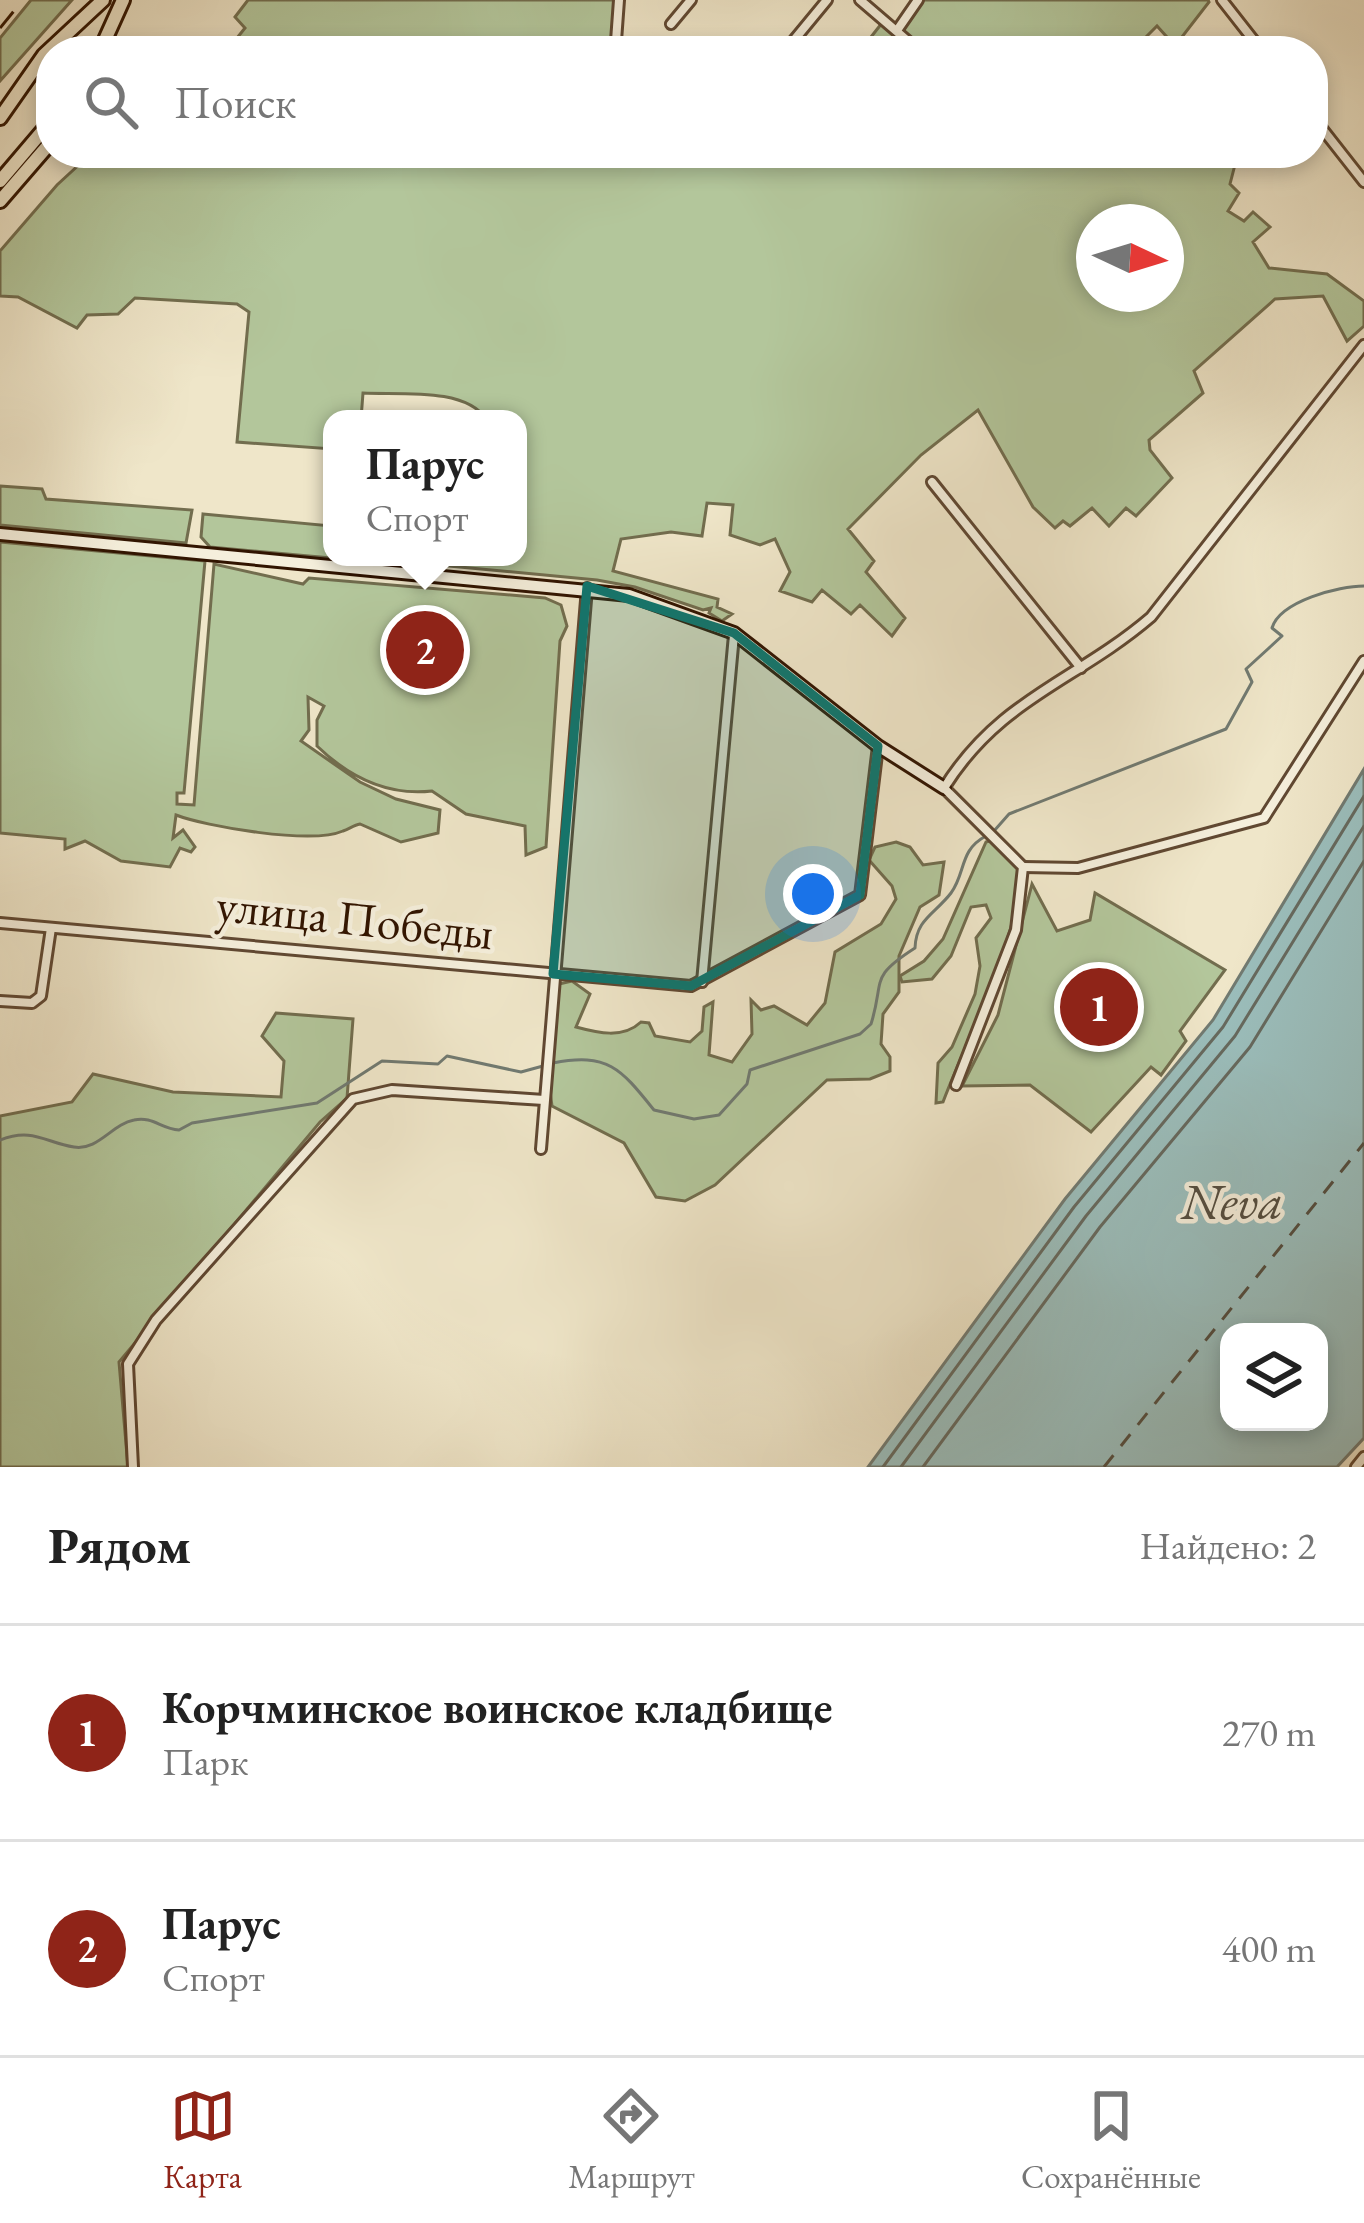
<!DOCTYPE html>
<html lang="ru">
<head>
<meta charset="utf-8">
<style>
	:root { --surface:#fff; --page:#f2f2f2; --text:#222; --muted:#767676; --line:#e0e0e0; --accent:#8f2418 }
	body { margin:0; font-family:"EB Garamond",serif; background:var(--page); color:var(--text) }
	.controls { position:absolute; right:36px; bottom:36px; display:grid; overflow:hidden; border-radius:24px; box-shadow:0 6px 18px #0003 }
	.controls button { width:108px; height:108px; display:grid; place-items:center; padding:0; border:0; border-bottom:3px solid var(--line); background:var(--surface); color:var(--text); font:60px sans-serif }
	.compass { position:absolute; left:1076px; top:204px; width:108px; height:108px; border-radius:50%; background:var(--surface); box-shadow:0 6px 18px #0003; rotate:94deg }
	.you { position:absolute; left:813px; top:894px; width:42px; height:42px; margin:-30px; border:9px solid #fff; border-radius:50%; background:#1a73e8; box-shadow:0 0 0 18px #1a73e833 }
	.badge { display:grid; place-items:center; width:78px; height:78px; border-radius:50%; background:var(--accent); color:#fff; font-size:39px; font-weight:700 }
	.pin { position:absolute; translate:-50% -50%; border:6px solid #fff; box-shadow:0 3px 12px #0006 }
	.popup { position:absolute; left:323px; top:410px; width:204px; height:156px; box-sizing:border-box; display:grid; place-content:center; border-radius:24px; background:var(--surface); filter:drop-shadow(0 3px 9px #0005); font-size:39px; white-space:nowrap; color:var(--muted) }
	.popup b { font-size:45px; color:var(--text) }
	.popup::after { content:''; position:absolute; left:50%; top:100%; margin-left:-24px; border:24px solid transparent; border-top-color:var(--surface) }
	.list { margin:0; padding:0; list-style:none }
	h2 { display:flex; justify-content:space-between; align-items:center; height:156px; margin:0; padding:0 48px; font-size:51px }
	h2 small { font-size:39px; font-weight:400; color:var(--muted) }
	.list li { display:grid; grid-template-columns:78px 1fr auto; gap:36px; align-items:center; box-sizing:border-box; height:216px; padding:0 48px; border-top:3px solid var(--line) }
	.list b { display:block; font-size:45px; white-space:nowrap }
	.list p { margin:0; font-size:39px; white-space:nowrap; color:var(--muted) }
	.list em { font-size:39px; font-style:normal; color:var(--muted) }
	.icon { flex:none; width:66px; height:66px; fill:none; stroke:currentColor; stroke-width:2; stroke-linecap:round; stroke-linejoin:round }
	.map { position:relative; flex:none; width:1364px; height:1467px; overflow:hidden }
	.search { position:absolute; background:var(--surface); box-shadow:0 6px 18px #0003; left:36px; right:36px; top:36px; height:132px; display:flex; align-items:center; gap:30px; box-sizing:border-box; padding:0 42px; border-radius:48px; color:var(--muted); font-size:45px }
	.sheet { height:588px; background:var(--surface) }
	nav { display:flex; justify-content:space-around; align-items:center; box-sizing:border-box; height:168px; border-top:3px solid var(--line); background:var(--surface); font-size:33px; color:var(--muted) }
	nav a { display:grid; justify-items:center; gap:6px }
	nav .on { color:var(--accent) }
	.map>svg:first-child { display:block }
	.green { fill:#b3c69b; stroke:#726d4e; stroke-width:3; fill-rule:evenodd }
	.water { fill:#9bbebc; stroke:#717a71; stroke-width:3; fill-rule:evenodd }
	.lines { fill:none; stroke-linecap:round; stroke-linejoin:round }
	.shore { stroke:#66695e; stroke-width:3 }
	.stream { stroke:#717a71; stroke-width:3 }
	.ferry { stroke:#565042; stroke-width:3; stroke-dasharray:15 12; stroke-linecap:butt }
	.street-casing { stroke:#604832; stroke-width:14 }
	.secondary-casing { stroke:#311400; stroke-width:16 }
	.primary-casing { stroke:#311400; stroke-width:18 }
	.street { stroke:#f5efdc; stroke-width:8 }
	.secondary { stroke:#f5efdc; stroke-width:10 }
	.primary { stroke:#efe6c9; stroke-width:12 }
	.rail { stroke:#311400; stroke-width:3; stroke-dasharray:21 21; stroke-linecap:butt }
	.marked { fill:#0f766e; fill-opacity:0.2; stroke:#0f766e; stroke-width:9; stroke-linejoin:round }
	.labels { text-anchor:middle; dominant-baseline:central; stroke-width:9; stroke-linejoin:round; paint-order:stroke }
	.street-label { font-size:48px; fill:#311400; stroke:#f5efdc }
	.water-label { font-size:51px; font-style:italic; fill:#565042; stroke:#f5efdc }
</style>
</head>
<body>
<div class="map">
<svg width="1364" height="1467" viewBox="0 0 1364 1467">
	<rect width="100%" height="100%" fill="#efe6c9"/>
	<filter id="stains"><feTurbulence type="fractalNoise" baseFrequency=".00167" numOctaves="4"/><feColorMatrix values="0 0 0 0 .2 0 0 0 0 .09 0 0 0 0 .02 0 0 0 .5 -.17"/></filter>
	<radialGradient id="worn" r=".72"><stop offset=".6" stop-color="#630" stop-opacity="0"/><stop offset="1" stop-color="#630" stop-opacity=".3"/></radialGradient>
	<g class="green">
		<path d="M31 0H72L0 81V38Z"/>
		<path d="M248 0H615L611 42 622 51H209L218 40 229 48 245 28 235 17Z"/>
		<path d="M920 0H1208L1209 2 1175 46 1157 26 1132 51H860L882 23 887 29 900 24Z"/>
		<path d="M103 153H758L767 160 774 153H1208L1221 160 1226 153H1238L1230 184 1239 193 1228 211 1244 221 1253 212 1270 227 1253 242 1269 268 1327 274 1364 301V326L1347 341 1323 296 1275 299 1194 371 1203 393 1149 440 1150 450 1172 478 1136 516 1126 508 1109 526 1092 508 1070 526 1063 521 1055 528 1033 507 978 410 921 455 848 529 874 561 866 572 905 618 892 636 860 605 851 614 822 590 812 602 780 591 790 572 775 539 760 545 730 535 733 505 707 503 702 536 671 532 621 539 613 571 718 599 717 607 732 614 722 621 709 613 711 608 703 610 635 587 597 580 396 561 393 557H518V419H486C465 387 399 395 363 393L361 419H332V449L237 442 249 312 237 304 135 298 118 314 87 315 77 328 18 297 0 296V251L57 185 82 162ZM1094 222H1166V294H1094Z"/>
		<path d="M0 486 42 489 46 499 192 510 186 543 0 525Z"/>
		<path d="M203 514 332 526V557L382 560 375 562 210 547 201 537Z"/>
		<path d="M0 542 205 561 184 793H177V804L194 805 214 564 303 584 309 578 545 598 561 605 567 626 560 641 546 847 526 855 525 826 466 814 432 791C388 796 349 777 317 746V720L324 706 308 697 309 730 301 741 360 782 396 799 440 810 438 833 401 842 360 824C354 825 349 829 343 831 311 845 204 826 176 815L173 838 183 830 195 847 191 852 180 848 170 867 121 861 85 841 65 849V839L0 833Z"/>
		<path d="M993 840C1003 848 1015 854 1018 867 1029 916 962 1050 943 1102L936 1103 938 1063 952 1047 975 994 980 966 976 938 991 918 986 905 971 907 951 956 932 979 902 982 900 976 924 961 943 939 986 842Z"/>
		<path d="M896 842 910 847 923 865 944 862 939 895 920 907 899 956V992L883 1014 881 1044 890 1057V1071L870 1079 827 1080 715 1185 685 1201 656 1197 624 1143 552 1106 548 1077 559 984 572 981 590 994 576 1027C598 1033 623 1039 641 1022L649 1023 655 1036 690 1042 702 1031 704 1007 713 1002 709 1055 732 1062 752 1034 751 1000 761 1010 774 1006 807 1025 825 1003 835 952 881 924 896 899 892 886 869 860 875 847Z"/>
		<path d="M1032 884 1057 931 1090 920 1095 893 1225 970 1180 1031 1186 1041 1161 1075 1151 1067 1091 1132 1030 1085 962 1086 998 1015Z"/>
		<path d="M276 1013 353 1019 347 1098 320 1122 119 1362 128 1467H0V1116L72 1102 93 1074 173 1092 281 1097 284 1061 262 1036Z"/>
	</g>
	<path class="water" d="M1364 769V1438L1337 1467H868L1065 1199 1213 1020ZM1229 1332H1319V1422H1229Z"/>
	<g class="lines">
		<g class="shore">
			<path d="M883 1467 1074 1207 1223 1027 1364 796"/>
			<path d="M901 1467 1086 1216 1235 1036 1364 826"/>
			<path d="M923 1467 1100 1227 1250 1047 1364 861"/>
		</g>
		<g class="stream">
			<path d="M994 831 1009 814 1226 729 1252 682 1246 669 1282 636 1272 628C1280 601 1339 586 1364 586"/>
			<path d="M553 1063C608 1052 621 1069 654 1110L694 1119 719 1115 747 1084 750 1070 860 1034 871 1024C885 980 868 978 915 948 916 919 935 914 951 893 966 873 959 850 986 836"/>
			<path d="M0 1140C33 1127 46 1143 74 1147 98 1151 112 1124 134 1120 153 1116 161 1129 179 1130L192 1123 317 1103 382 1061 438 1064 447 1056 521 1072 543 1066"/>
		</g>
		<path class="ferry" d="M1104 1467 1364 1143"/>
		<defs>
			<g id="street">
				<path d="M619 0 616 41 628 51"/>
				<path d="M860 0 909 42"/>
				<path d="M1222 0 1262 51"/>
				<path d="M671 24 691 0"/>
				<path d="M898 29 918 0"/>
				<path d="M785 51 827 0"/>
				<path d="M1313 117 1364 182"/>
				<path d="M932 482 1081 668"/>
				<path d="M1023 867 1078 868 1264 818 1364 661"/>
				<path d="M0 923 691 986 860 895 878 746"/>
				<path d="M702 982 734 635"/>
				<path d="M0 1001 32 1003 41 996 51 928"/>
				<path d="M956 1085 1016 930 1023 867 944 788C1000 698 1075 682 1151 617L1364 345"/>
				<path d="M541 1149 587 588"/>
				<path d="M133 1467 128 1364 156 1320 353 1099 392 1090 544 1100"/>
				<path d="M1356 1467 1364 1457"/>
			</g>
			<path id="secondary" d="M0 534 629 595 734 633 878 746 944 788"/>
			<g id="primary">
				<path d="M100 51 123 0"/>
				<path d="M0 118 44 55 103 0"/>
				<path d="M0 181 51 121"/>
				<path d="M0 201 51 142"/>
			</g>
		</defs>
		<use href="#street" class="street-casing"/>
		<use href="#secondary" class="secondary-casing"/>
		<use href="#primary" class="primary-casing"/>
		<use href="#street" class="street"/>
		<use href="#secondary" class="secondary"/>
		<use href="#primary" class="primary"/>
		<path class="rail" d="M0 28 23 0"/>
	</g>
	<path class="marked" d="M587 586 734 633 878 746 860 895 691 986 553 974Z"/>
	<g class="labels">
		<g class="street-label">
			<text transform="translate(355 918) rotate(6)">улица Победы</text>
		</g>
		<g class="water-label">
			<text x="1232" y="1201">Neva</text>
		</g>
	</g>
	<rect width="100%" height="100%" filter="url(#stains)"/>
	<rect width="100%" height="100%" fill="url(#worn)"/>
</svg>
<div class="controls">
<button><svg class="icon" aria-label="layers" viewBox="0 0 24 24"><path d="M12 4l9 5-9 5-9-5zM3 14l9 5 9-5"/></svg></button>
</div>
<svg class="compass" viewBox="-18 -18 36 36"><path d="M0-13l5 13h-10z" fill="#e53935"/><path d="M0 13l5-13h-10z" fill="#767676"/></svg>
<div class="you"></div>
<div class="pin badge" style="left:1099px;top:1007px">1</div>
<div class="pin badge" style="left:425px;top:650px">2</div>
<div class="popup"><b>Парус</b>Спорт</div>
<div class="search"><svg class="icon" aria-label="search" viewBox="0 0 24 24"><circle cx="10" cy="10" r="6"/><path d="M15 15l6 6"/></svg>Поиск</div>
</div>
<section class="sheet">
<h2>Рядом<small>Найдено: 2</small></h2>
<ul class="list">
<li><span class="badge">1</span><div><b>Корчминское воинское кладбище</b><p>Парк</p></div><em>270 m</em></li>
<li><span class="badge">2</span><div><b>Парус</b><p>Спорт</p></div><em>400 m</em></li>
</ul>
</section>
<nav>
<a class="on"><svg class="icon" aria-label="map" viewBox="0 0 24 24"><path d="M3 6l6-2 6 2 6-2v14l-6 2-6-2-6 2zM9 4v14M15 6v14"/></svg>Карта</a>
<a><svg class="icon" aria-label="directions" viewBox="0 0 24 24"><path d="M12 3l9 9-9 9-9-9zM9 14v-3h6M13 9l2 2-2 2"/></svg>Маршрут</a>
<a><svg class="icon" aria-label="saved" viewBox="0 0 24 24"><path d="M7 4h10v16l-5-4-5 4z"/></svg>Сохранённые</a>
</nav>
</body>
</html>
